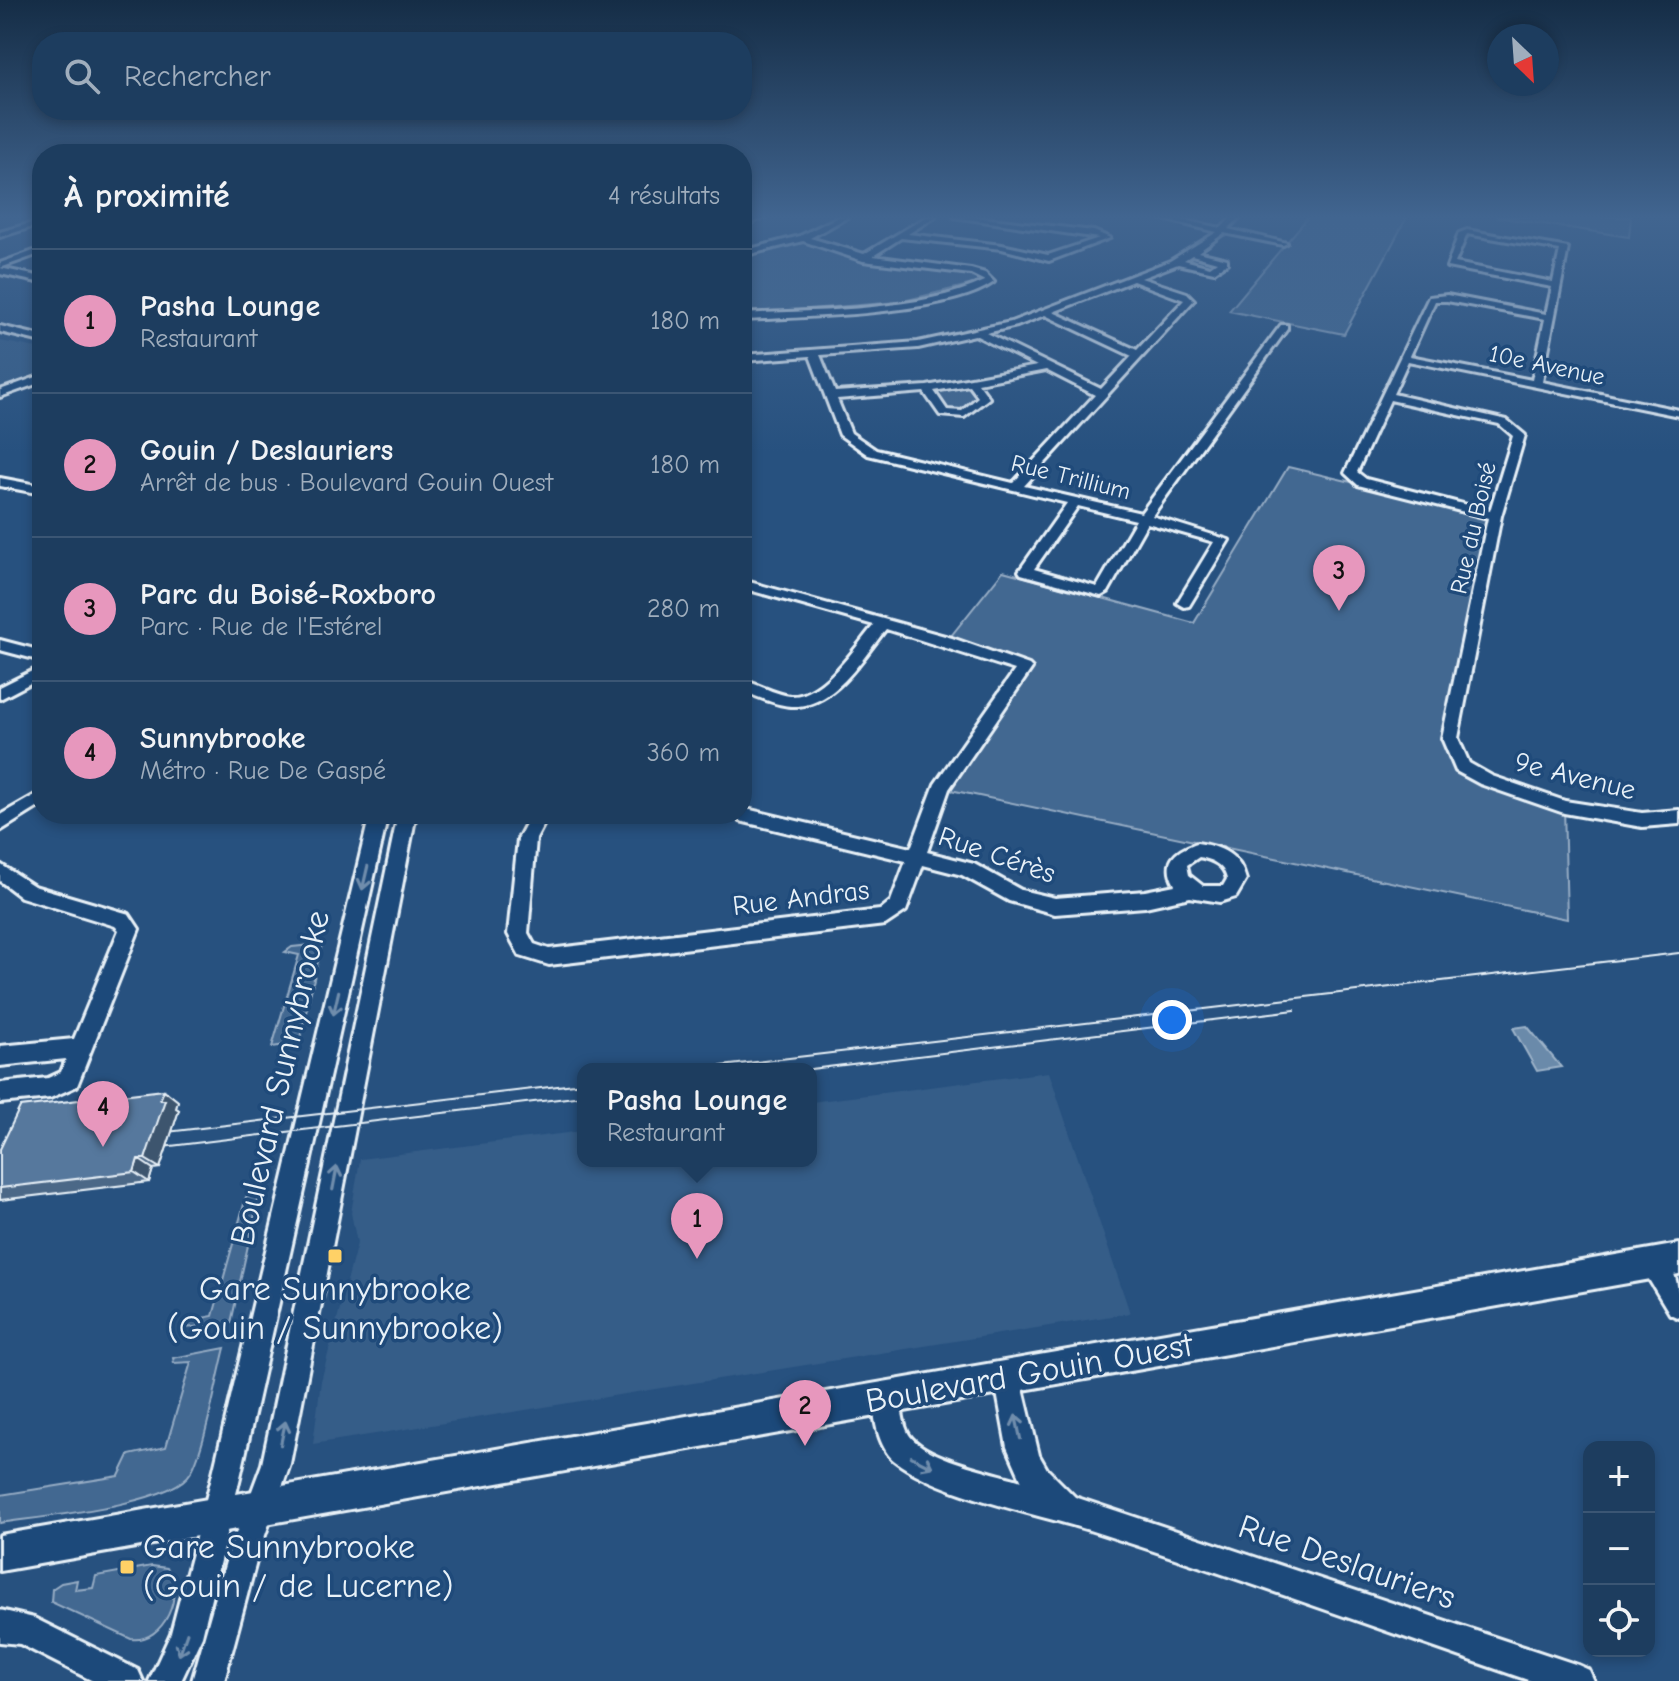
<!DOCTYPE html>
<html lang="fr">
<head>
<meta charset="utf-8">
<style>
	:root { --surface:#1d3d5f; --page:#254465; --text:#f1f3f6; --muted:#a0aebd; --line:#3b5674; --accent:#e797bd }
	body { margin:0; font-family:"Comic Neue",sans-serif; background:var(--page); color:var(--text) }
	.controls { position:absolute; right:24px; bottom:24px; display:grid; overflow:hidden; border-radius:16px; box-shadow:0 4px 12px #0003 }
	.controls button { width:72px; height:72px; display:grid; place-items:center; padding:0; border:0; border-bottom:2px solid var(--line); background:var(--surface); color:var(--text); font:40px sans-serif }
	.compass { position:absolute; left:1487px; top:24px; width:72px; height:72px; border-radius:50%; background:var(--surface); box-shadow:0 4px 12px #0003; rotate:155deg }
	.you { position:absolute; left:1172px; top:1020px; width:28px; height:28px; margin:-20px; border:6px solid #fff; border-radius:50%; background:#1a73e8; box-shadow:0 0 0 12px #1a73e833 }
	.badge { display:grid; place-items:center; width:52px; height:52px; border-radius:50%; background:var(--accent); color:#111; font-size:26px; font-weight:700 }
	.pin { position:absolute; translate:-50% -66px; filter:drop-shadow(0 2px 4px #0008) }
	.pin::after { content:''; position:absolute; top:42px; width:28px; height:24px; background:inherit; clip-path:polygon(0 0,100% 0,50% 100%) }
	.popup { position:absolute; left:577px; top:1063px; width:240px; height:104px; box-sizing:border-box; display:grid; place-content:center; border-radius:16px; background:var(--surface); filter:drop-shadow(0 2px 6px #0005); font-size:26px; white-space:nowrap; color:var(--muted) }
	.popup b { font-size:30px; color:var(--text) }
	.popup::after { content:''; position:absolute; left:50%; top:100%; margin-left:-16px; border:16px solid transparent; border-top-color:var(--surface) }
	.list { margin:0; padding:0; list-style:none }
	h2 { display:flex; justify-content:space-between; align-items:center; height:104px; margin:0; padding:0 32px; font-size:34px }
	h2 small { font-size:26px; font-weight:400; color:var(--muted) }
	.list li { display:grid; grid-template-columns:52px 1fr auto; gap:24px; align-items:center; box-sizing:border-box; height:144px; padding:0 32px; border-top:2px solid var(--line) }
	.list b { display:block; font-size:30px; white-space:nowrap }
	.list p { margin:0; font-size:26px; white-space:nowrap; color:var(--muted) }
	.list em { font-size:26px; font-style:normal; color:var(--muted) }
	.icon { flex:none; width:44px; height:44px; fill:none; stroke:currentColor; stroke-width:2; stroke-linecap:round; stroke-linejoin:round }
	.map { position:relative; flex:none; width:1679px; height:1681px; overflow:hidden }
	.search { position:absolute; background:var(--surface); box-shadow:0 4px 12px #0003; left:32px; top:32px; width:720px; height:88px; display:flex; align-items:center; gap:20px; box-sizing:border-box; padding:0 28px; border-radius:32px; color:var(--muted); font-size:30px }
	.panel { position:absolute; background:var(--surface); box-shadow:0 4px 12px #0003; left:32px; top:144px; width:720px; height:680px; border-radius:32px }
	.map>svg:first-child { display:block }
	.built { fill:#355d88 }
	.green { fill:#436891; stroke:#96acc4; stroke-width:2 }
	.water { fill:#6b8aaa; stroke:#9db3c9; stroke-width:2 }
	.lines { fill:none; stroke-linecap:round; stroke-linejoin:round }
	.minor-casing { stroke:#e8f1f8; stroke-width:6 }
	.major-casing { stroke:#e8f1f8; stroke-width:6 }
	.minor { fill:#1f4a7a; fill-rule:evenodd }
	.major { fill:#1f4a7a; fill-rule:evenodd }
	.tram { stroke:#e8f1f8; stroke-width:2 }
	.wall { fill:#4b6787; stroke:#e8f1f8; stroke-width:2 }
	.shaded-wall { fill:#3d546e; stroke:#e8f1f8; stroke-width:2 }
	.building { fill:#57789d; stroke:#e8f1f8; stroke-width:2 }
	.oneway { stroke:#6f8dac }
	.poi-dot { fill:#ffd166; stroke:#1f4a7a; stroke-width:3 }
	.labels { text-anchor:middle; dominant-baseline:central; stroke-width:7; stroke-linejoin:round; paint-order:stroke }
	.far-street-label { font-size:24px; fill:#e8f1f8; stroke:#1f4a7a }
	.street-label { font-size:28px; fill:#e8f1f8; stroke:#1f4a7a }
	.near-street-label { font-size:34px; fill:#e8f1f8; stroke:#1f4a7a }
	.near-poi-label { font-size:34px; fill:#e8f1f8; stroke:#1f4a7a }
</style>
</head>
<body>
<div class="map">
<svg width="1679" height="1681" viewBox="0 0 1679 1681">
	<rect width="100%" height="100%" fill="#27517f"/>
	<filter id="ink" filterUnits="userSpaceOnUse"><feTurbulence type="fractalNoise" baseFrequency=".0125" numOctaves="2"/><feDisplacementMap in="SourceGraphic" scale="16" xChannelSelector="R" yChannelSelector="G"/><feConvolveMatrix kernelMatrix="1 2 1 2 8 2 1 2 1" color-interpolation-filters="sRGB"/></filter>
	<g filter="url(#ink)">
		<g class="built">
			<path d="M0 341 42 349V371L0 387Z"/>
			<path d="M1049 1072 1130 1313 313 1444 321 1381 357 1243 351 1213 360 1159 583 1131V1161H811V1102Z"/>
		</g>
		<g class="green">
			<path d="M1308 217H1407L1344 334 1229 311Z"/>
			<path d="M1496 217H1631L1629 237Z"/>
			<path d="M801 242 861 260 980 277 981 282 899 302 742 314V256Z"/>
			<path d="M971 385 979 398 956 412 947 410 932 391Z"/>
			<path d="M1288 467 1495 516 1450 738 1462 767 1564 807 1567 919 941 788 1023 669 947 641 1003 571 1194 623Z"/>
			<path d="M322 944 299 1043 272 1047 299 955 285 952 292 947Z"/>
			<path d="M259 1195 231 1323 184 1328 187 1321 213 1316 246 1197Z"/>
			<path d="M225 1348C217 1378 205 1448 191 1472 173 1505 39 1517 0 1523V1495L119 1476 129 1455 166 1447 191 1362 174 1363 173 1358Z"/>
			<path d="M152 1566 167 1568C186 1592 164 1644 131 1639L51 1602 52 1589 61 1583 77 1580 75 1590 93 1588 96 1576Z"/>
		</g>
		<path class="water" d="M1527 1026 1561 1067 1537 1071 1513 1028Z"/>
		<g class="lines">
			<defs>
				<g id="minor">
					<path d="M755 217H766L742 226V221Z"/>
					<path d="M838 217H848L810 238 864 254 926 217H935L908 234 1002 245 1048 255 1099 238 954 217H976L1094 231 1110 238 1049 261 1002 249 901 238 873 256 971 269 985 273 994 282C949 315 802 317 742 320V314C815 310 918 312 985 281L971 274 863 261 803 241 742 256V251L800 236Z"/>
					<path d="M1155 217H1169L1221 228 1232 217H1240L1228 229 1287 243 1283 245 1224 233 1198 252 1227 259V263L1214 272 1178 264 1141 278 1187 293 1194 300 1024 486 1141 513 1281 325H1287V329L1152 516 1229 540 1189 606 1184 607 1177 603 1214 542 1147 523 1108 592 1101 596 1021 574 1019 571 1067 503 868 455 840 435 810 356 742 361V355L918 342 1011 322 1170 261 1217 232ZM1192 255 1217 262 1210 267 1184 260ZM1133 281 1184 300 1137 350 1053 312ZM1045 315 1132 356 1101 389 986 333 1017 326ZM975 335 1037 366 927 386 835 392 820 355 918 348ZM1046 370 1095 395 1013 483 876 450 851 433 837 399 924 392 940 415 964 417 989 398 978 383ZM969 385 978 397 962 411 947 410 934 391ZM1078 506 1136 520 1097 587 1034 569Z"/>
					<path d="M42 220V224L0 237V232Z"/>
					<path d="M1467 230 1568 248 1542 382 1679 410V416L1408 361 1393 394 1507 420 1525 435 1501 516 1458 738 1469 763 1492 776 1565 801 1642 813 1679 810V824L1642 827 1564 813 1480 784 1456 771 1442 738 1488 518 1358 485 1345 473 1429 297 1447 295 1546 314 1552 287 1447 267 1459 233ZM1467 234 1560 250 1553 282 1455 263ZM1435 301H1447L1545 319 1532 380 1410 356ZM1390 400 1499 424 1513 436 1490 511 1366 479 1357 472Z"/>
					<path d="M42 248V253L0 268 42 277V283L0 274V263Z"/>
					<path d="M0 326 42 336V342L0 332Z"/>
					<path d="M42 375V382L0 397V390Z"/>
					<path d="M0 478 42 486V494L0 486Z"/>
					<path d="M742 580 952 638 1029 665 1032 668 949 789 927 852 974 864 1021 890 1055 898 1145 891 1175 885C1162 862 1174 851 1197 843 1221 846 1240 855 1246 880L1236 897 1220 902 1190 897 1145 907 1055 914 1009 901 962 875 923 865 906 911 885 925 549 965 520 956 508 934 518 839 531 814H549L536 839 528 933 534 944 549 949 880 910 891 901 906 861 740 821 731 814H742V808L911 848 935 784 1015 670 886 629C863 657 834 709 791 706 774 705 757 696 742 691V680C758 684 774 694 790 696 823 698 855 647 874 625L742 588ZM1199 857C1213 860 1224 865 1227 879L1223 886H1203L1189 875 1187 865Z"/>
					<path d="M0 640 42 651V661L0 650Z"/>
					<path d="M42 666V677L0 699V687Z"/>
					<path d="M42 791V805L0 831V815Z"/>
					<path d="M370 814H388L241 1473 202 1636 181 1681H149L171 1633 213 1473Z"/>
					<path d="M398 814H416L290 1464 257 1558 224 1681H192L227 1558 262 1464Z"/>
					<path d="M0 864 34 886 129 914 139 929 77 1086 50 1098 0 1103V1083L48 1078 61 1072 66 1059 0 1066V1046L74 1039 119 930 115 926 21 897 0 881Z"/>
					<path d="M1652 1250C1679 1262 1679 1293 1679 1318L1670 1314 1639 1263 1643 1254Z"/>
					<path d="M1007 1363 1017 1366 1020 1376 1039 1455 1047 1469 1075 1497 1578 1665 1589 1670 1594 1681H1531C1384 1631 1237 1577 1089 1530 1034 1513 939 1495 895 1461 878 1448 869 1408 877 1388L887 1384 897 1388C902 1402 901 1418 907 1431 919 1458 994 1472 1022 1481L1007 1447 994 1376 997 1366Z"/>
					<path d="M0 1610 34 1618 138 1670 143 1681H93L20 1644 0 1642Z"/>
				</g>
				<path id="major" d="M1679 1244V1274L0 1571V1535Z"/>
			</defs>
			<use href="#minor" class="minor-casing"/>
			<use href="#major" class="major-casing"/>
			<use href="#minor" class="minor"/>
			<use href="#major" class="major"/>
			<g class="tram">
				<path d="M696 1069 1679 953"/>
				<path d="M811 1069 1295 1010"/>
				<path d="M150 1134 583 1083"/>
				<path d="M146 1149 583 1096"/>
			</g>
		</g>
		<path class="wall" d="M164 1090 178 1101 176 1108 179 1110 160 1168 153 1169 149 1182 0 1200V1149Z"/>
		<g class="shaded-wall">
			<path d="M164 1090 178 1101 176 1108 179 1110 160 1168 145 1159 160 1100Z"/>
			<path d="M138 1159 153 1169 149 1182 134 1172Z"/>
		</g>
		<path class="building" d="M164 1090 160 1100H165L145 1159H138L134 1172 0 1188V1149L20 1107Z"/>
		<defs><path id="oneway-shaft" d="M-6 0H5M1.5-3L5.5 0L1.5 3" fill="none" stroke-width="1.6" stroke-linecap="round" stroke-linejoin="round" transform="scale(2)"/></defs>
		<g class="oneway">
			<use href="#oneway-shaft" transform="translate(365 878) rotate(103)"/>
			<use href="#oneway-shaft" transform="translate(336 1003) rotate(103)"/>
			<use href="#oneway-shaft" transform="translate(335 1178) rotate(-79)"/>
			<use href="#oneway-shaft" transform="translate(1018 1427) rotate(-102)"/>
			<use href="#oneway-shaft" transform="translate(283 1433) rotate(-78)"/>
			<use href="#oneway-shaft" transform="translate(922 1462) rotate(27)"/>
			<use href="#oneway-shaft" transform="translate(183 1644) rotate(109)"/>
		</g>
	</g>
	<linearGradient id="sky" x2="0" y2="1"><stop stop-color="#152d46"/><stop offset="0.48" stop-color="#416590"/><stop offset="1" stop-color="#416590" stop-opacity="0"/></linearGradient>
	<rect width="1679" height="452" fill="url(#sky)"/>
	<g class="poi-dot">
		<rect x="327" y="1248" width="16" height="16" rx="4"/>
		<rect x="119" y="1559" width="16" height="16" rx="4"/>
	</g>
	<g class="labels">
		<g class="far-street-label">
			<text transform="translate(1547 365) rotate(12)">10e Avenue</text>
			<text transform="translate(1071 477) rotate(14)">Rue Trillium</text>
			<text transform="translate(1473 528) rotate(-77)">Rue du Boisé</text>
		</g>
		<g class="street-label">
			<text transform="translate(1575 776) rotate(14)">9e Avenue</text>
			<text transform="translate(997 855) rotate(19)">Rue Cérès</text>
			<text transform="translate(801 898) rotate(-7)">Rue Andras</text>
		</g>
		<g class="near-street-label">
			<text transform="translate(280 1078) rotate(-77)">Boulevard Sunnybrooke</text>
			<text transform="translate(1029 1373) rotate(-10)">Boulevard Gouin Ouest</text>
			<text transform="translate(1347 1562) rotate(19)">Rue Deslauriers</text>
		</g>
		<g class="near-poi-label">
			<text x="335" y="1289">Gare Sunnybrooke<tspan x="335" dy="39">(Gouin / Sunnybrooke)</tspan></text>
			<text x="143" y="1547" text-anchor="start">Gare Sunnybrooke<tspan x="143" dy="39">(Gouin / de Lucerne)</tspan></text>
		</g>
	</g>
</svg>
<div class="controls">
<button>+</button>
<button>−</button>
<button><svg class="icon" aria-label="locate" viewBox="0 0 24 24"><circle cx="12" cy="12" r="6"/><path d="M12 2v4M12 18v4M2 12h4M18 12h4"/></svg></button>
</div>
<svg class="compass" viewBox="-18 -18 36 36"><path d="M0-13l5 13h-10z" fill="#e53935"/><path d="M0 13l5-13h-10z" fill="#a0aebd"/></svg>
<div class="you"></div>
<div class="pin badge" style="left:697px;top:1259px">1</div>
<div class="popup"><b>Pasha Lounge</b>Restaurant</div>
<div class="pin badge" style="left:805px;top:1446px">2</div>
<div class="pin badge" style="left:1339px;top:611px">3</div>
<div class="pin badge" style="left:103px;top:1147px">4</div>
<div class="search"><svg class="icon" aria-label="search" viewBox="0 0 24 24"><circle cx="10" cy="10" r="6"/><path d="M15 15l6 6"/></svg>Rechercher</div>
<section class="panel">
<h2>À proximité<small>4 résultats</small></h2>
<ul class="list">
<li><span class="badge">1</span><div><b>Pasha Lounge</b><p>Restaurant</p></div><em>180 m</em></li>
<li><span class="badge">2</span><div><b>Gouin / Deslauriers</b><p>Arrêt de bus · Boulevard Gouin Ouest</p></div><em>180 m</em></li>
<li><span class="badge">3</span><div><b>Parc du Boisé-Roxboro</b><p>Parc · Rue de l'Estérel</p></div><em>280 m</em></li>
<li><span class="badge">4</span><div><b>Sunnybrooke</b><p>Métro · Rue De Gaspé</p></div><em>360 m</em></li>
</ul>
</section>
</div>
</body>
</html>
